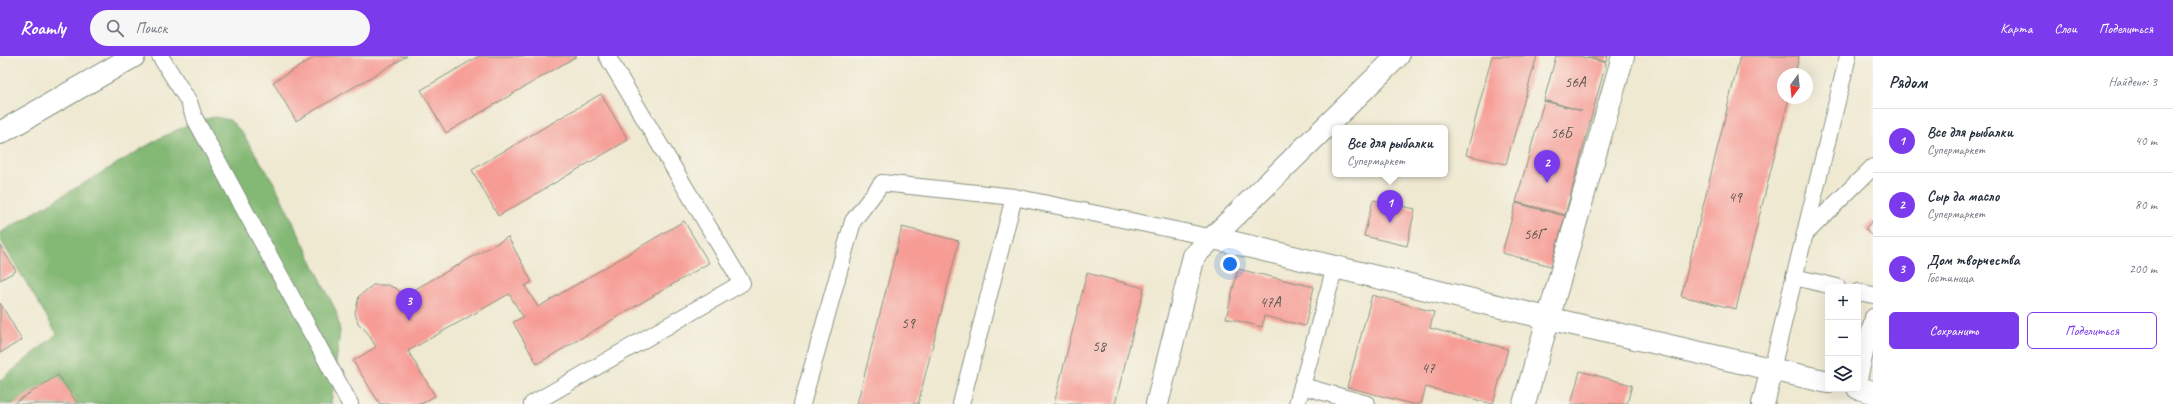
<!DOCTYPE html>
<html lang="ru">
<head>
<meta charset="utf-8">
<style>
	:root { --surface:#fff; --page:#f6f6f7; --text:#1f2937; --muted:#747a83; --line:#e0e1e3; --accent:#7c3aed }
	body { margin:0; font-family:Caveat,sans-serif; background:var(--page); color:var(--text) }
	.controls { position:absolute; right:12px; bottom:12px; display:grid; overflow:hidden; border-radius:6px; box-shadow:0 4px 16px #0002 }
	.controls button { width:36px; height:36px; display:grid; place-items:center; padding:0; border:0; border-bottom:1px solid var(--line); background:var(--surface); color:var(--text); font:20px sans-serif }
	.compass { position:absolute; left:1777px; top:12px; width:36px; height:36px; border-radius:50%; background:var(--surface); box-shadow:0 4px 16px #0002; rotate:195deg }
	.you { position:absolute; left:1230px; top:208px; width:14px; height:14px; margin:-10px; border:3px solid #fff; border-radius:50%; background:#1a73e8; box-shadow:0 0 0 6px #1a73e833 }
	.badge { display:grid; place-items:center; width:26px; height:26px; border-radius:50%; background:var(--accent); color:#fff; font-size:13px; font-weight:700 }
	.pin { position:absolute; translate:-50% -33px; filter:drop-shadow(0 1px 2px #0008) }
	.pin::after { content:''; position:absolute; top:21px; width:14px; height:12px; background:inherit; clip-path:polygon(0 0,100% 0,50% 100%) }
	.popup { position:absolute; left:1332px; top:69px; width:116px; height:52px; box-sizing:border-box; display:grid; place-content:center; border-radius:6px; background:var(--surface); filter:drop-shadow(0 1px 3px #0005); font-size:13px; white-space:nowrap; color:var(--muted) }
	.popup b { font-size:15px; color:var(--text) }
	.popup::after { content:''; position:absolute; left:50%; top:100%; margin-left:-8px; border:8px solid transparent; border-top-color:var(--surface) }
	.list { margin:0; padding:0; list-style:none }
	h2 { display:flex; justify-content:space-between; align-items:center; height:52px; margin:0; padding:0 16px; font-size:17px }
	h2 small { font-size:13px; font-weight:400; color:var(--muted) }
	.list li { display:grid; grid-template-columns:26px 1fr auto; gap:12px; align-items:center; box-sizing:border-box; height:64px; padding:0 16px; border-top:1px solid var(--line) }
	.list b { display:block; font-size:15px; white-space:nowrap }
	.list p { margin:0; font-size:13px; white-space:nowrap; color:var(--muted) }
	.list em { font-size:13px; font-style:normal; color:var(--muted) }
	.actions { display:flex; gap:8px; padding:12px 16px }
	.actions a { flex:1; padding:9px 0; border:1px solid var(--accent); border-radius:6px; text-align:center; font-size:14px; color:var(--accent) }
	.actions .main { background:var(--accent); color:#fff }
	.icon { flex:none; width:22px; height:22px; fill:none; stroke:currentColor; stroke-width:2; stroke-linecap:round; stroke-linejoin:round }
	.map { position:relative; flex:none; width:1873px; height:348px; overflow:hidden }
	header { display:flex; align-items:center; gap:24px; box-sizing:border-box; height:56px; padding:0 20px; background:var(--accent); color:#fff }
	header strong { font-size:19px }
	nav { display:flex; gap:22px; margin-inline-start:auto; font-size:14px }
	.search { width:280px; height:36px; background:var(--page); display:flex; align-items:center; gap:10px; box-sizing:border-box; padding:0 14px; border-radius:22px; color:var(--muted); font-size:15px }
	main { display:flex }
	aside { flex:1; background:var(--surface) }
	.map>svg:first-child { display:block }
	.forest { fill:#83b874; stroke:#517a54 }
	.building { fill:#f69c95 }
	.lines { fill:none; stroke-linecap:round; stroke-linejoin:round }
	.lane-casing { stroke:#879382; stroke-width:18 }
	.street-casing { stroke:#879382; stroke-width:24 }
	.primary-casing { stroke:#879382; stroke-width:24 }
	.lane { stroke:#fff; stroke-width:16 }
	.street { stroke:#fff; stroke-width:22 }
	.primary { stroke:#fff; stroke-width:22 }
	.labels { text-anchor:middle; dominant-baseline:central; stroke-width:4; stroke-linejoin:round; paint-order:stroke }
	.number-label { font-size:15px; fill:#55554c }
</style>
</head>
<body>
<header>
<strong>Roamly</strong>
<div class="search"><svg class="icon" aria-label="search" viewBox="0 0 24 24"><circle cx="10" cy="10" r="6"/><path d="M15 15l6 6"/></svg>Поиск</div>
<nav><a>Карта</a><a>Слои</a><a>Поделиться</a></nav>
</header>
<main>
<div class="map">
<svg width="1873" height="348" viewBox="0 0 1873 348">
	<rect width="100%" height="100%" fill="#f7f3e8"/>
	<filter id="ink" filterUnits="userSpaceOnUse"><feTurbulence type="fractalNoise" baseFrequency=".025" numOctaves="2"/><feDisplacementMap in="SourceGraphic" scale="8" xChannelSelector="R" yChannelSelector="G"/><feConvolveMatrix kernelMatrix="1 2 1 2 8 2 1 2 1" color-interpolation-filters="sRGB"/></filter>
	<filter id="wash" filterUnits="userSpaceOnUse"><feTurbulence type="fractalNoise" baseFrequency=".012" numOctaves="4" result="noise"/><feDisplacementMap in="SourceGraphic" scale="16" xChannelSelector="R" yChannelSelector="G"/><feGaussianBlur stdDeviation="0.9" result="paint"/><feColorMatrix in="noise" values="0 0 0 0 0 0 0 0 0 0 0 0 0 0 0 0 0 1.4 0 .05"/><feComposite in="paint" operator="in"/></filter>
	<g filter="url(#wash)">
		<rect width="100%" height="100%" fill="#efe9d1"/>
		<path class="forest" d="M215 61 230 64 241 75 274 127 336 255 340 275 331 348H0V325L57 278 0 183V177L160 82 196 65Z"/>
		<g id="blocks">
			<g class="building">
				<path d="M317 0H407L296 65 273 26Z"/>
				<path d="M479 0H577L446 77 421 34Z"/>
				<path d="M1492 0H1537L1506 108 1466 99Z"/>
				<path d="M1556 0H1579L1606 7 1565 159 1516 146 1544 45 1582 55 1544 44Z"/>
				<path d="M1587 0H1608L1606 6Z"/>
				<path d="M1740 0H1799L1795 18H1783V42H1789L1736 253 1681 240Z"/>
				<path d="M601 38 628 84 498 160 472 114Z"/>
				<path d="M1373 144 1415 153 1407 190 1364 180Z"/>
				<path d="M1516 147 1565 160 1551 210 1502 197Z"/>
				<path d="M1873 164V181L1865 173Z"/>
				<path d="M684 165 709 207 537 308 513 266 523 261 509 238 408 295 435 340 421 348H380L353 305 376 291 367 276 358 267 355 257 359 240 373 229H388L397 233 403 240 508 181 532 226 525 230 538 251Z"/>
				<path d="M902 171 959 185 918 348H857Z"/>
				<path d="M0 189 16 215 0 224Z"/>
				<path d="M1238 213 1314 231 1305 270 1264 260 1262 271 1226 262Z"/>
				<path d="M1087 217 1144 232 1115 348H1054Z"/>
				<path d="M1372 239 1434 256 1430 272 1508 293 1493 348 1426 331 1421 348H1412L1347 331Z"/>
				<path d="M0 247 22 284 0 297Z"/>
				<path d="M1580 315 1632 329 1627 348H1571Z"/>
				<path d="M58 319 77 347 75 348H13Z"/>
			</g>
		</g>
	</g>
	<g filter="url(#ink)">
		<use href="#blocks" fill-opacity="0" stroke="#879382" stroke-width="1"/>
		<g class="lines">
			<defs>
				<g id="lane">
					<path d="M160 0 189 46 194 61 350 348"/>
					<path d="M1806 177 1873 111"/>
					<path d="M1794 221 1837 231"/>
					<path d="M1858 236 1873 239"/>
					<path d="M1772 313 1848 0"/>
					<path d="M1858 328 1873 261"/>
					<path d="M1302 330 1367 348"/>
					<path d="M532 348 742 227 607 0"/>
					<path d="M802 348 853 165 882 127 1014 141"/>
					<path d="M961 348 1014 141 1214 182"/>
					<path d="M1297 348 1335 211"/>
				</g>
				<g id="street">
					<path d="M1214 182 1547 262 1828 326"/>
					<path d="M1858 332 1873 336"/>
					<path d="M1157 348 1194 200 1398 0"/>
					<path d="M1524 348 1623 0"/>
					<path d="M1763 348 1772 313"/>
				</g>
				<path id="primary" d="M0 77 134 0"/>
			</defs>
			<use href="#lane" class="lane-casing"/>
			<use href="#street" class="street-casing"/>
			<use href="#primary" class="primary-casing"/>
			<use href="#lane" class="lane"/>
			<use href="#street" class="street"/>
			<use href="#primary" class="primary"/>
		</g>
	</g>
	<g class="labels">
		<g class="number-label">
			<text x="1575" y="26">56А</text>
			<text x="1561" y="77">56Б</text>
			<text x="1735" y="141">49</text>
			<text x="1534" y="178">56Г</text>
			<text x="1270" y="246">47А</text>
			<text x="908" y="267">59</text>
			<text x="1099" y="290">58</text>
			<text x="1428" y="312">47</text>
		</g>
	</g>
</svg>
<div class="controls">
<button>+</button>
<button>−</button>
<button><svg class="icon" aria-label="layers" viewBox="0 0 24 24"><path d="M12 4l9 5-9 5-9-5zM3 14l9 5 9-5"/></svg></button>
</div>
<svg class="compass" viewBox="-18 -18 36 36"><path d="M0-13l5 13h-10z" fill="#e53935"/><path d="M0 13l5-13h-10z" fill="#747a83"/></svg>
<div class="you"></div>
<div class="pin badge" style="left:1390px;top:167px">1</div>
<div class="popup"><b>Все для рыбалки</b>Супермаркет</div>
<div class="pin badge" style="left:1547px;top:127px">2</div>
<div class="pin badge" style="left:409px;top:265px">3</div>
</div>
<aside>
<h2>Рядом<small>Найдено: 3</small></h2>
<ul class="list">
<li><span class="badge">1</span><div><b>Все для рыбалки</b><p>Супермаркет</p></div><em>40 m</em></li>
<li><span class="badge">2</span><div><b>Сыр да масло</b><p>Супермаркет</p></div><em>80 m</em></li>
<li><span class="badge">3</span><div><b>Дом творчества</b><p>Гостиница</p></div><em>200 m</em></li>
</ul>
<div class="actions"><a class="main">Сохранить</a><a>Поделиться</a></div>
</aside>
</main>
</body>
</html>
